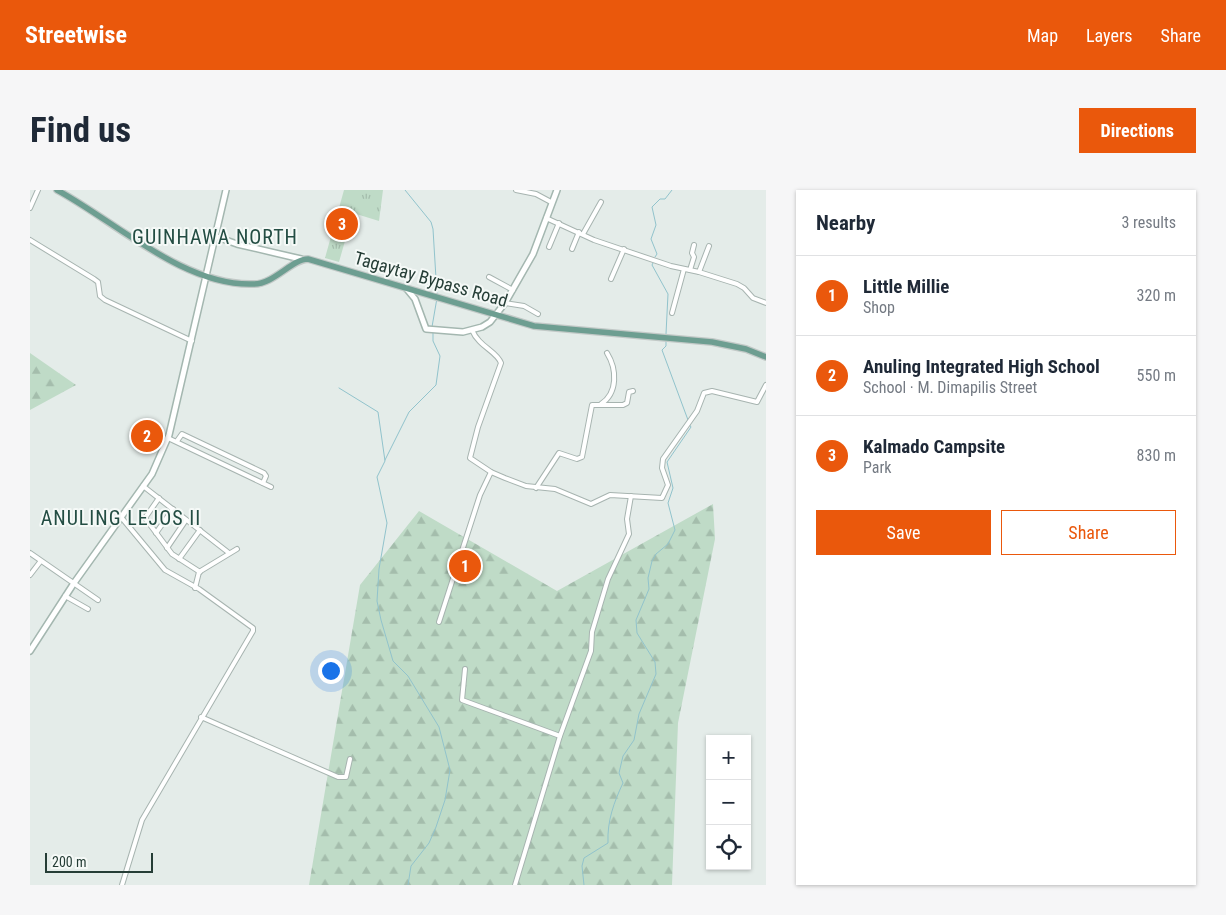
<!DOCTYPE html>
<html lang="en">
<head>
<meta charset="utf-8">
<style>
	:root { --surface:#fff; --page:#f6f6f7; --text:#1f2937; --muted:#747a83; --line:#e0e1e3; --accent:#ea580c }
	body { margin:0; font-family:"Roboto Condensed",sans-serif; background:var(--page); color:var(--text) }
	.controls { position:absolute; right:15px; bottom:15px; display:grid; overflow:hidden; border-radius:0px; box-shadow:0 1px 4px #0004 }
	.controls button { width:45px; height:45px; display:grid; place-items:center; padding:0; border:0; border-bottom:1px solid var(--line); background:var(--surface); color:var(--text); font:25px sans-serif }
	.scale { position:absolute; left:15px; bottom:12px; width:108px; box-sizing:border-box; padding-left:5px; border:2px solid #253d36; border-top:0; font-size:14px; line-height:18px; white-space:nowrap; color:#253d36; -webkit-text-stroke:4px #f5f9f7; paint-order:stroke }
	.you { position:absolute; left:300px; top:480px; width:18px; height:18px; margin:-12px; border:4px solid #fff; border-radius:50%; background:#1a73e8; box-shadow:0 0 0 8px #1a73e833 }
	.badge { display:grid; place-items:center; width:32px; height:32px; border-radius:50%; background:var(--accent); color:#fff; font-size:16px; font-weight:700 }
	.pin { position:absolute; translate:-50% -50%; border:2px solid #fff; box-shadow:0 1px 5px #0006 }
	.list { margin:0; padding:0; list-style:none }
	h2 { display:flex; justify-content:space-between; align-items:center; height:65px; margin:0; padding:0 20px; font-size:21px }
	h2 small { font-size:16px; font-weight:400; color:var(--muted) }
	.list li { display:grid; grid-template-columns:32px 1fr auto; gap:15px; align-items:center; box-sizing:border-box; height:80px; padding:0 20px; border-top:1px solid var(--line) }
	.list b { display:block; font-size:19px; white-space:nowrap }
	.list p { margin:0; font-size:16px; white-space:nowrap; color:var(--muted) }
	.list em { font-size:16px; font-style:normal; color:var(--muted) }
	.actions { display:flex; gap:10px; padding:15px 20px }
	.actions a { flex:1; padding:11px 0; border:1px solid var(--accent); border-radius:0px; text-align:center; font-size:18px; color:var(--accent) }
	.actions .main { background:var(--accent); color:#fff }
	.icon { flex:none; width:28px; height:28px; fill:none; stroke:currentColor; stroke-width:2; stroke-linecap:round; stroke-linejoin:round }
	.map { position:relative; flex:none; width:736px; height:695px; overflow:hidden; border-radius:0px }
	header { display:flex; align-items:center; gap:30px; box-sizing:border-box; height:70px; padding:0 25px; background:var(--accent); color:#fff }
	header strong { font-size:24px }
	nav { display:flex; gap:28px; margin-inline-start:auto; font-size:18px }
	.intro { display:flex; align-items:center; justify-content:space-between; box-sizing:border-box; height:120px; padding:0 30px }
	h1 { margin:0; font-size:35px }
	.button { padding:12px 22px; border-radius:0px; background:var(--accent); color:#fff; font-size:18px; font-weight:700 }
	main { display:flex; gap:30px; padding:0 30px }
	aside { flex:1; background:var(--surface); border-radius:0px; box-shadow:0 1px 4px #0004 }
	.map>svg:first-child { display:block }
	.forest { fill:url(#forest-firs) }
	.park { fill:url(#park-tufts) }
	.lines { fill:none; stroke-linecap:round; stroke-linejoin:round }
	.stream { stroke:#91c3cc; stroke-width:1 }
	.street-casing { stroke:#a7b4b0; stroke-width:6 }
	.secondary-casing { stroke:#a4b7b0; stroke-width:8 }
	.primary-casing { stroke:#c2c9c7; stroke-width:8 }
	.street { stroke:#fff; stroke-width:4 }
	.secondary { stroke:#fff; stroke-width:5 }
	.primary { stroke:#6d9e91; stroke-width:5.5 }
	.labels { text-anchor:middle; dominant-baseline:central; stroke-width:4; stroke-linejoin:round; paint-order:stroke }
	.street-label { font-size:18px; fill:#253d36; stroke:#f5f9f7 }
	.quarter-label { font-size:20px; letter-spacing:1px; fill:#234d43; stroke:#f5f9f7 }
</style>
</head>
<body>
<header>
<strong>Streetwise</strong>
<nav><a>Map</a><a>Layers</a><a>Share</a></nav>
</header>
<div class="intro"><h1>Find us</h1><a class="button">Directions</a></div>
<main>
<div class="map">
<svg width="736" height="695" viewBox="0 0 736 695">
	<defs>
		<pattern id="forest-firs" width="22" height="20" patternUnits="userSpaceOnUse" patternTransform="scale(1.25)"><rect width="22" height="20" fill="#bfdbc7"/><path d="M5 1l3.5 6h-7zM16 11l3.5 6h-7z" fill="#a4bdac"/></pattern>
		<pattern id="park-tufts" width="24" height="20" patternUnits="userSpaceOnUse" patternTransform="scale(1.25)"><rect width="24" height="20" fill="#bfdbc7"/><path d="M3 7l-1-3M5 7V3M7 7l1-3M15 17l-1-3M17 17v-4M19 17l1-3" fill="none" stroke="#a4bdac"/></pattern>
	</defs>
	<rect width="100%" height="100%" fill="#e4ece9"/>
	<g class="forest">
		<path d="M0 163 46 195 0 220Z"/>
		<path d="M683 314 685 349 648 533 642 695H279L330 395 389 321 527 401Z"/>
	</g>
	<path class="park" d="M314 0H353L349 31 323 23 309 72 295 68Z"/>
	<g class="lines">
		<g class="stream">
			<path d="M375 0 401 32 403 39 407 105"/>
			<path d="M625 67 627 64 621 49 626 35 622 17 630 9H635L642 0"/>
			<path d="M623 73 622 75 638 104 636 144"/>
			<path d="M402 137 407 108"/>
			<path d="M636 151V156L632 160 658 230"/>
			<path d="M309 198 348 222 355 271 347 287 357 333 349 379 347 411 351 430 363 471 378 486 409 537 420 580 415 610 406 637 399 653 381 676 378 695"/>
			<path d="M355 270 379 222 406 195 410 166 403 151V141"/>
			<path d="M554 695 552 676 554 668 578 653C577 631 584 612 593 593L589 583 593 566 604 550 609 524 626 484 625 472 607 443 606 430 619 399 618 388 622 371 626 364 638 354 645 340 638 313 643 298 637 272 661 237 659 234"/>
		</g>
		<defs>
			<g id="street">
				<path d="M486 0 506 4 521 12"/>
				<path d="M0 18 8 0"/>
				<path d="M516 28 564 50 641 76 669 82 707 94 714 98 723 108 736 113"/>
				<path d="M553 44 571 12"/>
				<path d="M0 50 64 89 68 92 70 106 75 110 162 151"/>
				<path d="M519 57 529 33"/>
				<path d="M542 59 549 42"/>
				<path d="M660 80 664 67 662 63 664 55"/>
				<path d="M669 82 679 56"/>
				<path d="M459 87 483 100"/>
				<path d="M581 89 594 59"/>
				<path d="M475 113 494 116 508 124"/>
				<path d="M642 123 654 79"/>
				<path d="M442 140C449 157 467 161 471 173L448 237 440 268 461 282 475 288 496 296 525 299 561 314 580 305 632 308 638 295 632 278 633 269 667 221 674 203 682 201 727 212 736 195"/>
				<path d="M571 214C588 203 587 179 577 163"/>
				<path d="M138 248 241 297"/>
				<path d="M147 251 152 244 234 283 236 286 233 293"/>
				<path d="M113 296 199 363"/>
				<path d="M506 298 529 263 547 269 552 267 562 215H593L597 213 599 202 603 201"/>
				<path d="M129 308 115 328 142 364 170 382"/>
				<path d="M91 327 135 380 169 399 223 438V441L112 630 92 695"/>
				<path d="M126 343 143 319"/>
				<path d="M137 358 156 330"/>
				<path d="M0 363 68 410"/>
				<path d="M149 369 170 340"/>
				<path d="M0 385 10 372"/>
				<path d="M165 398 169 382 207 359"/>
				<path d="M35 406 58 419"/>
				<path d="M409 432 450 305 461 282"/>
				<path d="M435 479 432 510 530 546"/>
				<path d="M171 527 308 587H316L320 569"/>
				<path d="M485 695 530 546 561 461 562 442 578 389 599 344 597 329 601 306"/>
			</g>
			<g id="secondary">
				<path d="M184 46 207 54 271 69"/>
				<path d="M376 98 385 109 396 139 433 142 452 137 460 132 475 113 503 64 527 0"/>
				<path d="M0 461 44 393 122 284 139 245 196 0"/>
			</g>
			<path id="primary" d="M27 0C86 32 155 97 224 94 244 94 262 69 278 69L504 136 682 152 716 159 736 167"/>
		</defs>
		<use href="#street" class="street-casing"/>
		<use href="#secondary" class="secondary-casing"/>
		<use href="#primary" class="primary-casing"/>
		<use href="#street" class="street"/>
		<use href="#secondary" class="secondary"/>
		<use href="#primary" class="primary"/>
	</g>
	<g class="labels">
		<g class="street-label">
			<text transform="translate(401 89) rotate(16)">Tagaytay Bypass Road</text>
		</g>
		<g class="quarter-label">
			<text x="185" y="47">GUINHAWA NORTH</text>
			<text x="91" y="328">ANULING LEJOS II</text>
		</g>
	</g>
</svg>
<div class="controls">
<button>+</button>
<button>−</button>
<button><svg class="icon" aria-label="locate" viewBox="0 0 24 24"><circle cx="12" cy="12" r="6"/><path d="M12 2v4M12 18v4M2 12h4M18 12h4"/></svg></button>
</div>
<div class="scale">200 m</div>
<div class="you"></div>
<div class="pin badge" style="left:435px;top:376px">1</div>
<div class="pin badge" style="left:117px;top:246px">2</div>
<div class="pin badge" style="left:312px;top:34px">3</div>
</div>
<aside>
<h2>Nearby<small>3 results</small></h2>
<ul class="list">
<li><span class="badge">1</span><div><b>Little Millie</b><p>Shop</p></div><em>320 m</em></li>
<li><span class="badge">2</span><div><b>Anuling Integrated High School</b><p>School · M. Dimapilis Street</p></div><em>550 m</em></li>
<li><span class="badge">3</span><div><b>Kalmado Campsite</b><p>Park</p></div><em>830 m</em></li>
</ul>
<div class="actions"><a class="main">Save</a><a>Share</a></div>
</aside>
</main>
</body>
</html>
